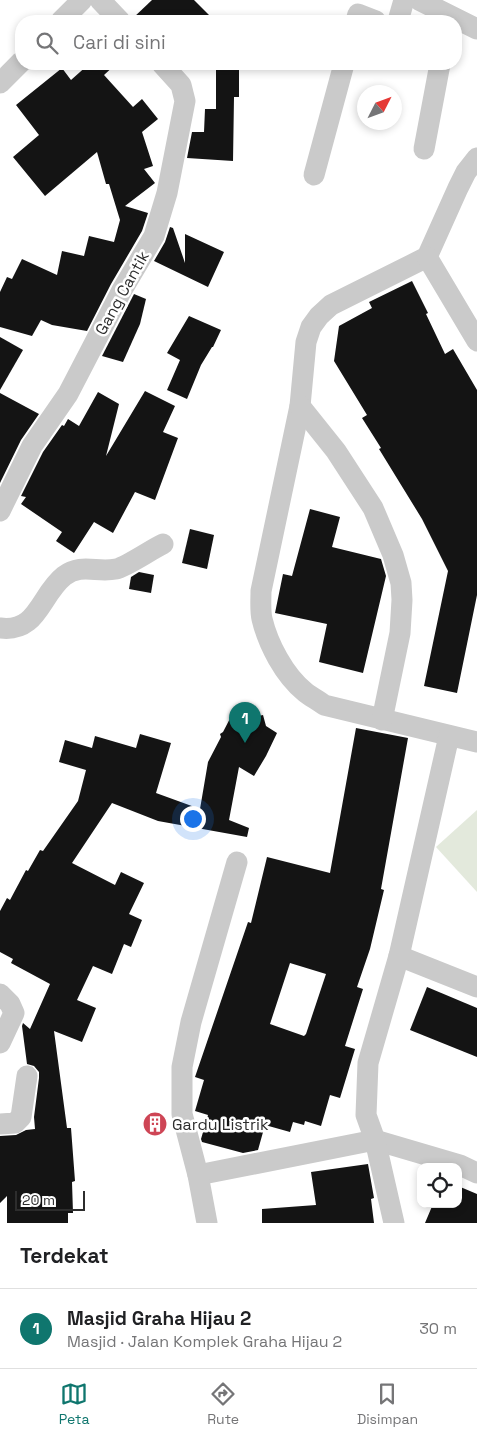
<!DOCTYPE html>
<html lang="id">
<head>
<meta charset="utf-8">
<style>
	:root { --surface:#fff; --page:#f6f6f6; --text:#202124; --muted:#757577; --line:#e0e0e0; --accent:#0f766e }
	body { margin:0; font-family:"Space Grotesk",sans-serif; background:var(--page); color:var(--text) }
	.controls { position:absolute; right:15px; bottom:15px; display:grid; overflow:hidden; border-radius:10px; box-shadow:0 2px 8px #0003 }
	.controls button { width:45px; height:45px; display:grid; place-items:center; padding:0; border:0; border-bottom:1px solid var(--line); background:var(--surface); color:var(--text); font:25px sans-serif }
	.compass { position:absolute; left:357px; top:85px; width:45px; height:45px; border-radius:50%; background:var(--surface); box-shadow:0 2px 8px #0003; rotate:48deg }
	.scale { position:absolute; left:15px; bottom:12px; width:70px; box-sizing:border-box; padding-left:5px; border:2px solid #2d2d2d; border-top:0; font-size:14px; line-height:18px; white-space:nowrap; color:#2d2d2d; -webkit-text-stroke:4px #fff; paint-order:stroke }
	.you { position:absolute; left:192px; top:818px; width:18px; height:18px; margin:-12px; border:4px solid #fff; border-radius:50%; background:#1a73e8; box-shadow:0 0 0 8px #1a73e833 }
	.badge { display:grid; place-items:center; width:32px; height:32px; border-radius:50%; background:var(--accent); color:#fff; font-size:16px; font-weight:700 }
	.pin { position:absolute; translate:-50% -41px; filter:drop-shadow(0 1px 2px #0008) }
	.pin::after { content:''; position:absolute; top:26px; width:18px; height:15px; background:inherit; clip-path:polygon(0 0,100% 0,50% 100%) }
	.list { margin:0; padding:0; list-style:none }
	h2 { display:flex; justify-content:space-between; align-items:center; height:65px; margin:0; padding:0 20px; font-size:21px }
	h2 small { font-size:16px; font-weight:400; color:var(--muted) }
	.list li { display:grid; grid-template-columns:32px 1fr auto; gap:15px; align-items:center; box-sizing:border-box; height:80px; padding:0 20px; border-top:1px solid var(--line) }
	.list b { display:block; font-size:19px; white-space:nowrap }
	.list p { margin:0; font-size:16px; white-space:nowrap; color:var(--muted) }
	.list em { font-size:16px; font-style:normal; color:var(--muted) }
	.icon { flex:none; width:28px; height:28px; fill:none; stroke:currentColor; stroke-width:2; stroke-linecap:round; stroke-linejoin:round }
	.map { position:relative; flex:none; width:477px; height:1223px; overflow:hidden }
	.search { position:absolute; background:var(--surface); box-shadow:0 2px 8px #0003; left:15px; right:15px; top:15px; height:55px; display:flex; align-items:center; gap:12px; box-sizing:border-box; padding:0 18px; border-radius:20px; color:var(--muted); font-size:19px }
	.sheet { height:145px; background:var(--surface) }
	nav { display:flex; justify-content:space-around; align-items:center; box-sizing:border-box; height:70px; border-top:1px solid var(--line); background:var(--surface); font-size:14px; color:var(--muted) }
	nav a { display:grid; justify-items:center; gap:2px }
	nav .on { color:var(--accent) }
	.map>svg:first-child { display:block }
	.green { fill:#e3e9dc }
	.building { fill:#141414; fill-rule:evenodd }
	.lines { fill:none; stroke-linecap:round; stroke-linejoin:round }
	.street { stroke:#cacaca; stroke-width:21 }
	.labels { text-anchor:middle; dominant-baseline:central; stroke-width:5; stroke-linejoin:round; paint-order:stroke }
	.street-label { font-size:16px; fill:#2d2d2d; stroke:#fff }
	.poi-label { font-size:16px; fill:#2d2d2d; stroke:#fff; text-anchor:start }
</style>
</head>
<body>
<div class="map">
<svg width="477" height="1223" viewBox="0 0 477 1223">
	<rect width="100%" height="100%" fill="#fff"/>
	<path class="green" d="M477 810V892L436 847Z"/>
	<g class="building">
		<path d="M152 0H194L215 21H132V19Z"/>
		<path d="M89 64H116L104 75 133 107 142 99 158 119 142 132 153 166 144 169 155 183 125 206 148 213 142 231 111 284 87 331 52 325 41 320 32 336 0 327V292L7 277 12 279 22 259 57 275 62 251 84 256 89 236 114 242 120 220 109 184H106L97 152 45 196 13 157 39 135 16 105 62 68 71 80Z"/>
		<path d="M216 64H239V97H234L233 161 187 158 192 132H204L205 109H216Z"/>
		<path d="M170 227 173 228 185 263V234L224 252 208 287 154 261 165 242Z"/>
		<path d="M412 281 428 313 426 314 445 354 453 349 477 390V595L457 693 424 686 448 571 422 519 379 449 381 448 362 418 367 415 334 361 339 326 372 308 369 302Z"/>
		<path d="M134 294 146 299 140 324 123 362 102 356Z"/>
		<path d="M189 316 221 330 213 347H212L201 365 187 399 167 390 180 360 167 353Z"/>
		<path d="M0 337 23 350 0 390Z"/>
		<path d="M145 391 175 406 163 432 178 438 155 500 135 492 113 533 94 522 74 553 56 541 62 532 21 504 26 497 21 496 43 452 62 425 64 426 68 419 79 426 98 392 119 404 106 456Z"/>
		<path d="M0 393 39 414 21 440 0 483Z"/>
		<path d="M310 509 340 517 332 547 381 559 386 576 363 673 319 662 327 624 275 613 283 574 292 576Z"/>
		<path d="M190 529 214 535 207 569 182 563Z"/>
		<path d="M139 572 154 575 151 593 129 589 131 577Z"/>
		<path d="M236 707 254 717 263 715 266 726 277 733 266 756 254 776 239 767 229 820 249 828 247 837 158 821 112 803 72 863 115 885 121 872 144 883 129 914 142 920 131 947 124 944 112 974 93 966 77 1000 96 1008 82 1042 54 1031 67 1128H71L75 1181 72 1182 73 1213H68V1223H7V1196L0 1203V1136L16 1135 26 1130 35 1129 34 1117 39 1078V1072L34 1066 27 1064 22 1026 23 1023 30 1029 50 984 11 963 13 959 0 952V911L7 898 10 900 26 870 28 871 40 850 43 851 78 801 86 770 59 762 65 740 92 748 95 736 136 748 140 734 171 743 156 793 200 809 208 762 221 737 220 734 223 732Z"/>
		<path d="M356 728 408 738 381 889 384 890 370 949 357 987 363 989 345 1046 355 1049 340 1098 330 1095 321 1126 305 1121 304 1125 293 1122 290 1132 265 1125 258 1150 243 1153 202 1142 201 1139 208 1115 195 1111 204 1080 195 1077 248 922 251 923 267 857 330 873ZM290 963 326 974 306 1034 304 1036 270 1024Z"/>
		<path d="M427 987 477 1008V1057L410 1030Z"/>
		<path d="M368 1164 374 1198 371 1199 374 1223H262V1209L316 1205 311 1172Z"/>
		<path d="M458 1186 477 1194V1223H425L433 1204H458Z"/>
	</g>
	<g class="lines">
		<g class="street">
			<path d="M100 0 120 21"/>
			<path d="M419 0 477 29"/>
			<path d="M61 21 82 0"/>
			<path d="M356 21 358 14 376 21"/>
			<path d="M398 21 404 0"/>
			<path d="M0 83 21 62"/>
			<path d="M424 149 440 64"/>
			<path d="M477 158 466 172 458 188 427 257 331 305 319 316 311 327 306 342 300 406 261 591C261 600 260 610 262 619 268 644 284 675 305 692 311 697 318 700 324 705L477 742"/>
			<path d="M314 175 344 64"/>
			<path d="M427 257 477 341"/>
			<path d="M300 406 336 451 373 508 393 555 401 583 402 600 400 633 382 720"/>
			<path d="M0 511 32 446 68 394 122 290 154 236 167 193 185 101 181 85 162 64"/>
			<path d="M0 628C38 633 40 595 64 576 81 563 97 573 116 569 126 567 152 549 163 544"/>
			<path d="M399 956 477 987"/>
			<path d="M0 994 10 1004 14 1013 0 1043"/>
			<path d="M0 1124 15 1123 21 1117 27 1076"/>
			<path d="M198 1175 375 1140 460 1165 477 1173"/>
			<path d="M207 1223 198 1175 182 1114V1067L191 1022 237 862"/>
			<path d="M394 1223 375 1140 366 1115 368 1063 399 956 449 736"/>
		</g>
	</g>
	<defs>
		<symbol id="building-disc" viewBox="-11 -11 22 22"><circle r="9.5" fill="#ce4555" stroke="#fff"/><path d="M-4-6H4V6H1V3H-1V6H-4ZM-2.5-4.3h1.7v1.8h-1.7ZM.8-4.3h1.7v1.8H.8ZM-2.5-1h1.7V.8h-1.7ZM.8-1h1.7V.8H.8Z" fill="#fff"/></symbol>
	</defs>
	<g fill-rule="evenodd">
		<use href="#building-disc" x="141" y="1110" width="28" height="28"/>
	</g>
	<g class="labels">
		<g class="street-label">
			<text transform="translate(122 293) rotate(-61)">Gang Cantik</text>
		</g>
		<g class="poi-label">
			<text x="172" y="1124">Gardu Listrik</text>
		</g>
	</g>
</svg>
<div class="controls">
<button><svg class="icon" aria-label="locate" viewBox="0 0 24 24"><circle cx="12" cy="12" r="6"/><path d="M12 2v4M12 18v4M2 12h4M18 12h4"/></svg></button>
</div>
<svg class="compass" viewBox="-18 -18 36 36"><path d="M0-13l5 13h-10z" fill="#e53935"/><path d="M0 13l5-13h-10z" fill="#757577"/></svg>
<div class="scale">20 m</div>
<div class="you"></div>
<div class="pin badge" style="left:245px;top:743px">1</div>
<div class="search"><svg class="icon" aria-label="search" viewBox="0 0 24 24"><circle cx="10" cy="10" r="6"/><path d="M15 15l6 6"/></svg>Cari di sini</div>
</div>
<section class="sheet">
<h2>Terdekat<small></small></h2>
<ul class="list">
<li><span class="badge">1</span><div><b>Masjid Graha Hijau 2</b><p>Masjid · Jalan Komplek Graha Hijau 2</p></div><em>30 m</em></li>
</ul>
</section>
<nav>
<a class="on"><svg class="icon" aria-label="map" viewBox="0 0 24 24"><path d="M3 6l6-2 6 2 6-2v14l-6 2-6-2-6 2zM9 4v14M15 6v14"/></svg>Peta</a>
<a><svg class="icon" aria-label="directions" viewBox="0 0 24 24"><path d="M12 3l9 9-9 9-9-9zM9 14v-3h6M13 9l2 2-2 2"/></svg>Rute</a>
<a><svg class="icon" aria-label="saved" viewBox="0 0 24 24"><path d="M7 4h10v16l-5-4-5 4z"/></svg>Disimpan</a>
</nav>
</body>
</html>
